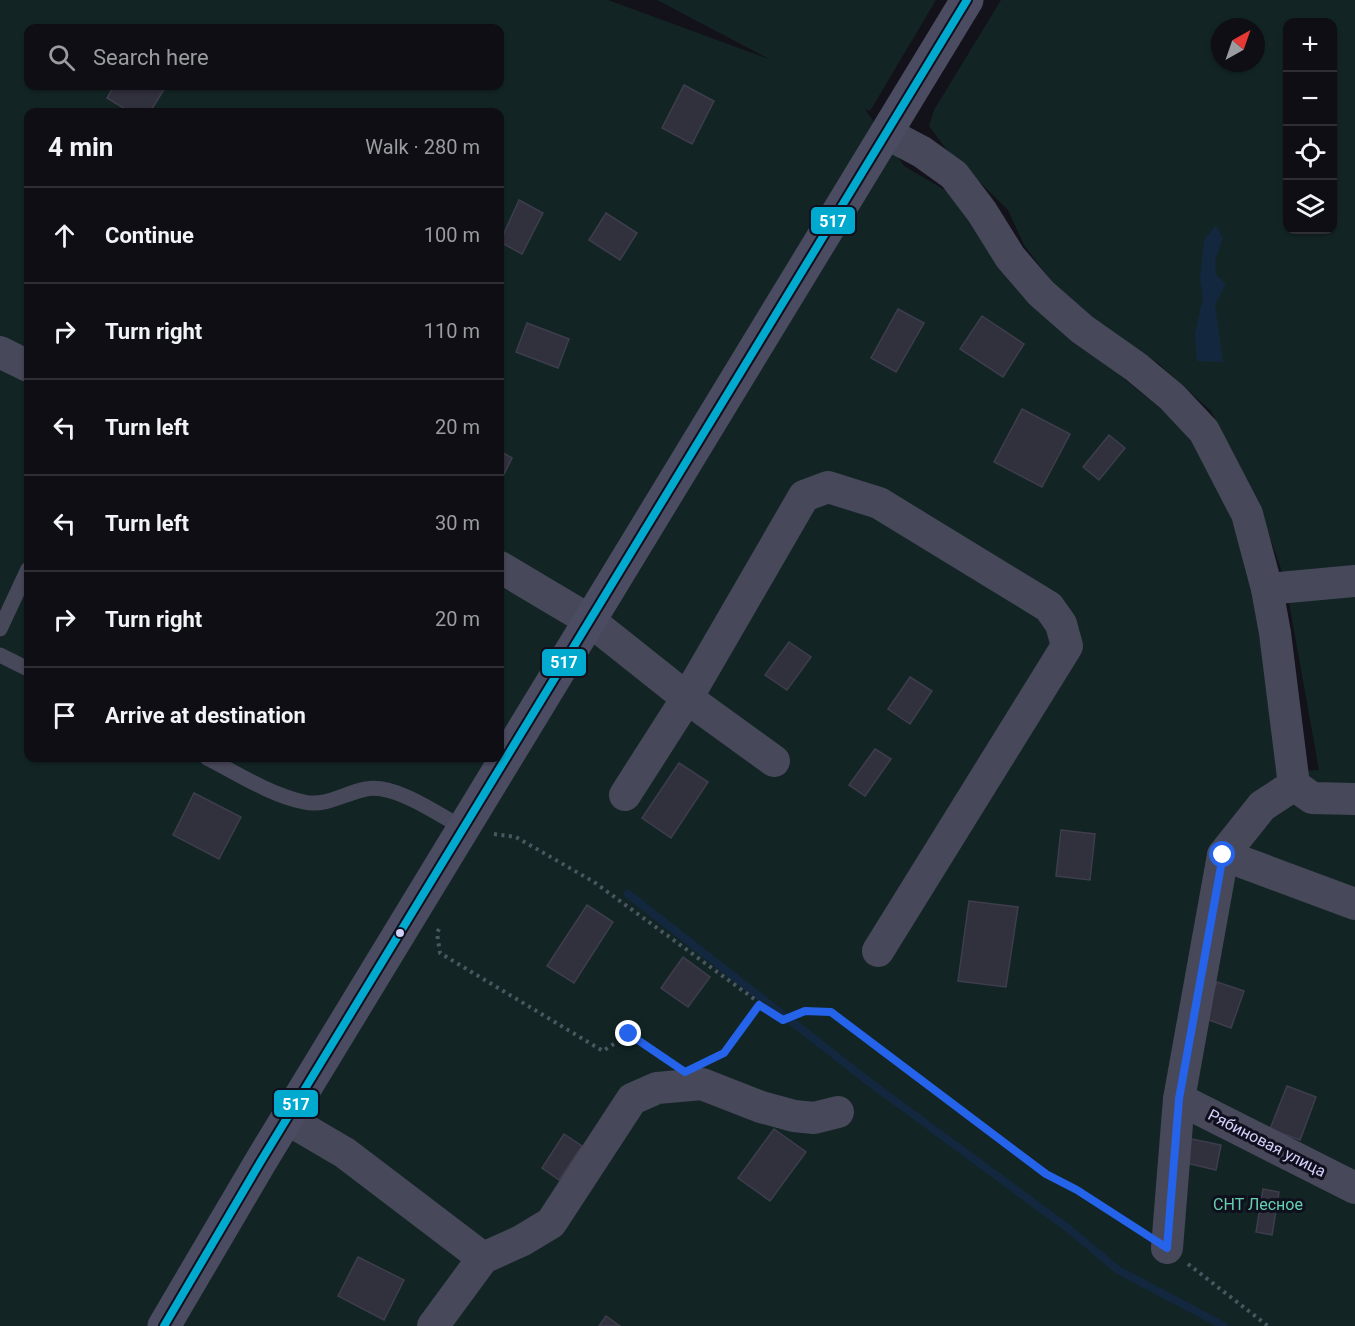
<!DOCTYPE html>
<html lang="en">
<head>
<meta charset="utf-8">
<style>
	:root { --surface:#0e0e14; --page:#17171d; --text:#f1f3f6; --muted:#9b9ca0; --line:#2e2e34 }
	body { margin:0; font-family:Roboto,sans-serif; background:var(--page); color:var(--text) }
	.controls { position:absolute; right:18px; top:18px; display:grid; overflow:hidden; border-radius:12px; box-shadow:0 2px 4px #0004 }
	.controls button { width:54px; height:54px; display:grid; place-items:center; padding:0; border:0; border-bottom:2px solid var(--line); background:var(--surface); color:var(--text); font:30px sans-serif }
	.compass { position:absolute; left:1211px; top:18px; width:54px; height:54px; border-radius:50%; background:var(--surface); box-shadow:0 2px 4px #0004; rotate:40deg }
	.stop { position:absolute; width:18px; height:18px; margin:-14px; border:4px solid #2563eb; border-radius:50%; background:#fff }
	.stop.end { background:#2563eb; border-color:#fff; box-shadow:0 2px 6px #0008 }
	.list { margin:0; padding:0; list-style:none }
	h2 { display:flex; justify-content:space-between; align-items:center; height:78px; margin:0; padding:0 24px; font-size:26px }
	h2 small { font-size:20px; font-weight:400; color:var(--muted) }
	.list li { display:grid; grid-template-columns:39px 1fr auto; gap:18px; align-items:center; box-sizing:border-box; height:96px; padding:0 24px; border-top:2px solid var(--line) }
	.list b { display:block; font-size:22px; white-space:nowrap }
	.list em { font-size:20px; font-style:normal; color:var(--muted) }
	.icon { flex:none; width:33px; height:33px; fill:none; stroke:currentColor; stroke-width:2; stroke-linecap:round; stroke-linejoin:round }
	.map { position:relative; flex:none; width:1355px; height:1326px; overflow:hidden }
	.search { position:absolute; background:var(--surface); box-shadow:0 2px 4px #0004; left:24px; top:24px; width:480px; height:66px; display:flex; align-items:center; gap:15px; box-sizing:border-box; padding:0 21px; border-radius:12px; color:var(--muted); font-size:22px }
	.panel { position:absolute; background:var(--surface); box-shadow:0 2px 4px #0004; left:24px; top:108px; width:480px; height:654px; border-radius:12px }
	.map>svg:first-child { display:block }
	.green { fill:#122524; fill-rule:evenodd }
	.water { fill:#13273f }
	.lines { fill:none; stroke-linecap:round; stroke-linejoin:round }
	.stream { stroke:#13273f; stroke-width:8 }
	.building { fill:#31303d; stroke:#3e3d4d; stroke-width:1.5 }
	.path { stroke:#4a5761; stroke-width:4; stroke-dasharray:3 4.5; stroke-linecap:butt }
	.lane { stroke:#48485b; stroke-width:15 }
	.street { stroke:#48485b; stroke-width:32 }
	.secondary { stroke:#4b4c61; stroke-width:33 }
	.bus-1-casing { stroke:#100f1e; stroke-width:12 }
	.bus-1 { stroke:#00a9ce; stroke-width:8 }
	.route { stroke:#2563eb; stroke-width:8 }
	.bus-dot { fill:#d2d1fa; stroke:#100f1e; stroke-width:2 }
	.labels { text-anchor:middle; dominant-baseline:central; stroke-width:6; stroke-linejoin:round; paint-order:stroke }
	.street-label { font-size:16px; fill:#d2d1fa; stroke:#100f1e }
	.park-label { font-size:16px; fill:#65d2af; stroke:#100f1e }
	.line-badge { stroke:#100f1e; stroke-width:2 }
	.badge-label { font-size:16px; text-anchor:middle; font-weight:bold; fill:#fff }
</style>
</head>
<body>
<div class="map">
<svg width="1355" height="1326" viewBox="0 0 1355 1326">
	<rect width="100%" height="100%" fill="#13121a"/>
	<path class="green" d="M0 0H608L769 59 657 0H936L870 111 865 109 904 166 952 194 1094 354 1189 432 1221 485 1261 613 1287 772 1319 770 1285 580 1256 498 1211 411 1158 363 1112 334 1056 287 1024 245 1008 210 946 149 929 126 934 110 1001 0H1355V1326H0ZM1288 22H1332V230H1288ZM1220 27H1256V63H1220ZM28 28H500V86H28ZM28 112H500V758H28Z"/>
	<path class="water" d="M1216 225 1223 238 1215 260 1216 275 1226 284 1215 305 1223 362 1197 361 1195 334 1203 297 1200 280 1204 240Z"/>
	<g class="lines">
		<path class="stream" d="M628 894 868 1081 1069 1229 1118 1270 1224 1326"/>
	</g>
	<g class="building">
		<path d="M684 85 714 101 692 144 662 128Z"/>
		<path d="M114 86H166L150 112H130L107 98Z"/>
		<path d="M519 200 543 213 522 254 500 242Z"/>
		<path d="M606 213 637 233 620 260 589 240Z"/>
		<path d="M898 309 924 323 896 372 871 358Z"/>
		<path d="M982 316 1024 344 1003 377 960 349Z"/>
		<path d="M527 323 569 339 558 368 516 352Z"/>
		<path d="M1022 409 1070 434 1042 487 994 462Z"/>
		<path d="M1109 435 1125 448 1099 480 1083 467Z"/>
		<path d="M500 451 512 458 500 482Z"/>
		<path d="M789 642 811 657 787 690 765 675Z"/>
		<path d="M910 677 932 691 910 724 888 709Z"/>
		<path d="M875 749 891 759 865 796 849 785Z"/>
		<path d="M679 763 708 782 671 838 642 818Z"/>
		<path d="M194 793 241 817 219 859 173 835Z"/>
		<path d="M1061 830 1095 834 1090 880 1056 876Z"/>
		<path d="M969 901 1018 907 1006 987 958 981Z"/>
		<path d="M587 905 613 922 574 983 547 966Z"/>
		<path d="M683 957 710 977 688 1007 661 988Z"/>
		<path d="M1217 982 1244 991 1231 1028 1204 1018Z"/>
		<path d="M1287 1086 1316 1097 1300 1140 1270 1129Z"/>
		<path d="M774 1129 806 1152 770 1201 738 1178Z"/>
		<path d="M564 1134 582 1146 559 1180 542 1168Z"/>
		<path d="M1187 1138 1221 1145 1216 1170 1182 1162Z"/>
		<path d="M1263 1189 1279 1192 1272 1235 1256 1232Z"/>
		<path d="M358 1257 404 1280 384 1320 338 1296Z"/>
		<path d="M606 1316 620 1326H599Z"/>
	</g>
	<g class="lines">
		<g class="path">
			<path d="M494 834 516 837 594 882 783 1020 805 1011 831 1012 1046 1174 1077 1190 1140 1230"/>
			<path d="M439 929 437 933 440 953 603 1051 629 1034 665 1058"/>
			<path d="M713 1058 724 1052 759 1005"/>
			<path d="M1188 1264 1268 1326"/>
		</g>
		<g class="lane">
			<path d="M0 629 28 569"/>
			<path d="M0 655 28 669"/>
			<path d="M207 758C237 773 270 795 304 802 327 807 344 793 366 789 394 783 438 814 463 828"/>
		</g>
		<g class="street">
			<path d="M886 133 922 152 954 175 982 212 1010 257 1041 293 1082 329 1136 367 1172 397 1204 431 1247 514 1267 589 1275 633 1294 785 1312 798 1355 799"/>
			<path d="M0 352 28 366"/>
			<path d="M500 567 589 620 687 698 774 761"/>
			<path d="M1267 589 1355 581"/>
			<path d="M625 795 687 698 804 496 828 487 879 503 1049 607 1061 624 1067 646 878 951"/>
			<path d="M1223 855 1355 904"/>
			<path d="M1179 1099 1355 1188"/>
			<path d="M287 1119 345 1153 483 1258"/>
			<path d="M1167 1248 1179 1099 1223 855 1262 806 1294 785"/>
			<path d="M433 1326 483 1258 521 1241 551 1223 632 1099 657 1088 702 1084 761 1107 794 1116 814 1118 838 1112"/>
		</g>
		<path class="secondary" d="M164 1326 261 1161 967 0"/>
		<defs>
			<path id="bus-1" d="M164 1326 261 1161 967 0"/>
		</defs>
		<use href="#bus-1" class="bus-1-casing"/>
		<use href="#bus-1" class="bus-1"/>
	</g>
	<g class="lines">
		<path class="route" d="M629 1034 685 1072 724 1053 759 1005 783 1020 805 1011 831 1012 1046 1174 1077 1190 1167 1248 1179 1099 1223 855"/>
	</g>
	<circle class="bus-dot" cx="400" cy="933" r="5"/>
	<g class="labels">
		<g class="street-label">
			<text transform="translate(1267 1143) rotate(27)">Рябиновая улица</text>
		</g>
		<g class="park-label">
			<text x="1258" y="1204">СНТ Лесное</text>
		</g>
	</g>
	<g class="line-badge">
		<rect x="810" y="206" width="46" height="29" rx="6" fill="#00a9ce"/>
		<rect x="541" y="648" width="46" height="29" rx="6" fill="#00a9ce"/>
		<rect x="273" y="1089" width="46" height="29" rx="6" fill="#00a9ce"/>
	</g>
	<g class="badge-label">
		<text x="833" y="227">517</text>
		<text x="564" y="668">517</text>
		<text x="296" y="1110">517</text>
	</g>
</svg>
<div class="controls">
<button>+</button>
<button>−</button>
<button><svg class="icon" aria-label="locate" viewBox="0 0 24 24"><circle cx="12" cy="12" r="6"/><path d="M12 2v4M12 18v4M2 12h4M18 12h4"/></svg></button>
<button><svg class="icon" aria-label="layers" viewBox="0 0 24 24"><path d="M12 4l9 5-9 5-9-5zM3 14l9 5 9-5"/></svg></button>
</div>
<svg class="compass" viewBox="-18 -18 36 36"><path d="M0-13l5 13h-10z" fill="#e53935"/><path d="M0 13l5-13h-10z" fill="#9b9ca0"/></svg>
<div class="stop" style="left:1223px;top:855px"></div>
<div class="stop end" style="left:629px;top:1034px"></div>
<div class="search"><svg class="icon" aria-label="search" viewBox="0 0 24 24"><circle cx="10" cy="10" r="6"/><path d="M15 15l6 6"/></svg>Search here</div>
<section class="panel">
<h2>4 min<small>Walk · 280 m</small></h2>
<ul class="list">
<li><svg class="icon" aria-label="ahead" viewBox="0 0 24 24"><path d="M12 20V5M6 11l6-6 6 6"/></svg><div><b>Continue</b></div><em>100 m</em></li>
<li><svg class="icon" aria-label="right" viewBox="0 0 24 24"><path d="M7 20v-9h11M14 6l5 5-5 5"/></svg><div><b>Turn right</b></div><em>110 m</em></li>
<li><svg class="icon" aria-label="left" viewBox="0 0 24 24"><path d="M17 20v-9H6M10 6l-5 5 5 5"/></svg><div><b>Turn left</b></div><em>20 m</em></li>
<li><svg class="icon" aria-label="left" viewBox="0 0 24 24"><path d="M17 20v-9H6M10 6l-5 5 5 5"/></svg><div><b>Turn left</b></div><em>30 m</em></li>
<li><svg class="icon" aria-label="right" viewBox="0 0 24 24"><path d="M7 20v-9h11M14 6l5 5-5 5"/></svg><div><b>Turn right</b></div><em>20 m</em></li>
<li><svg class="icon" aria-label="arrive" viewBox="0 0 24 24"><path d="M6 21V4h12l-3 4 3 4H6"/></svg><div><b>Arrive at destination</b></div></li>
</ul>
</section>
</div>
</body>
</html>
